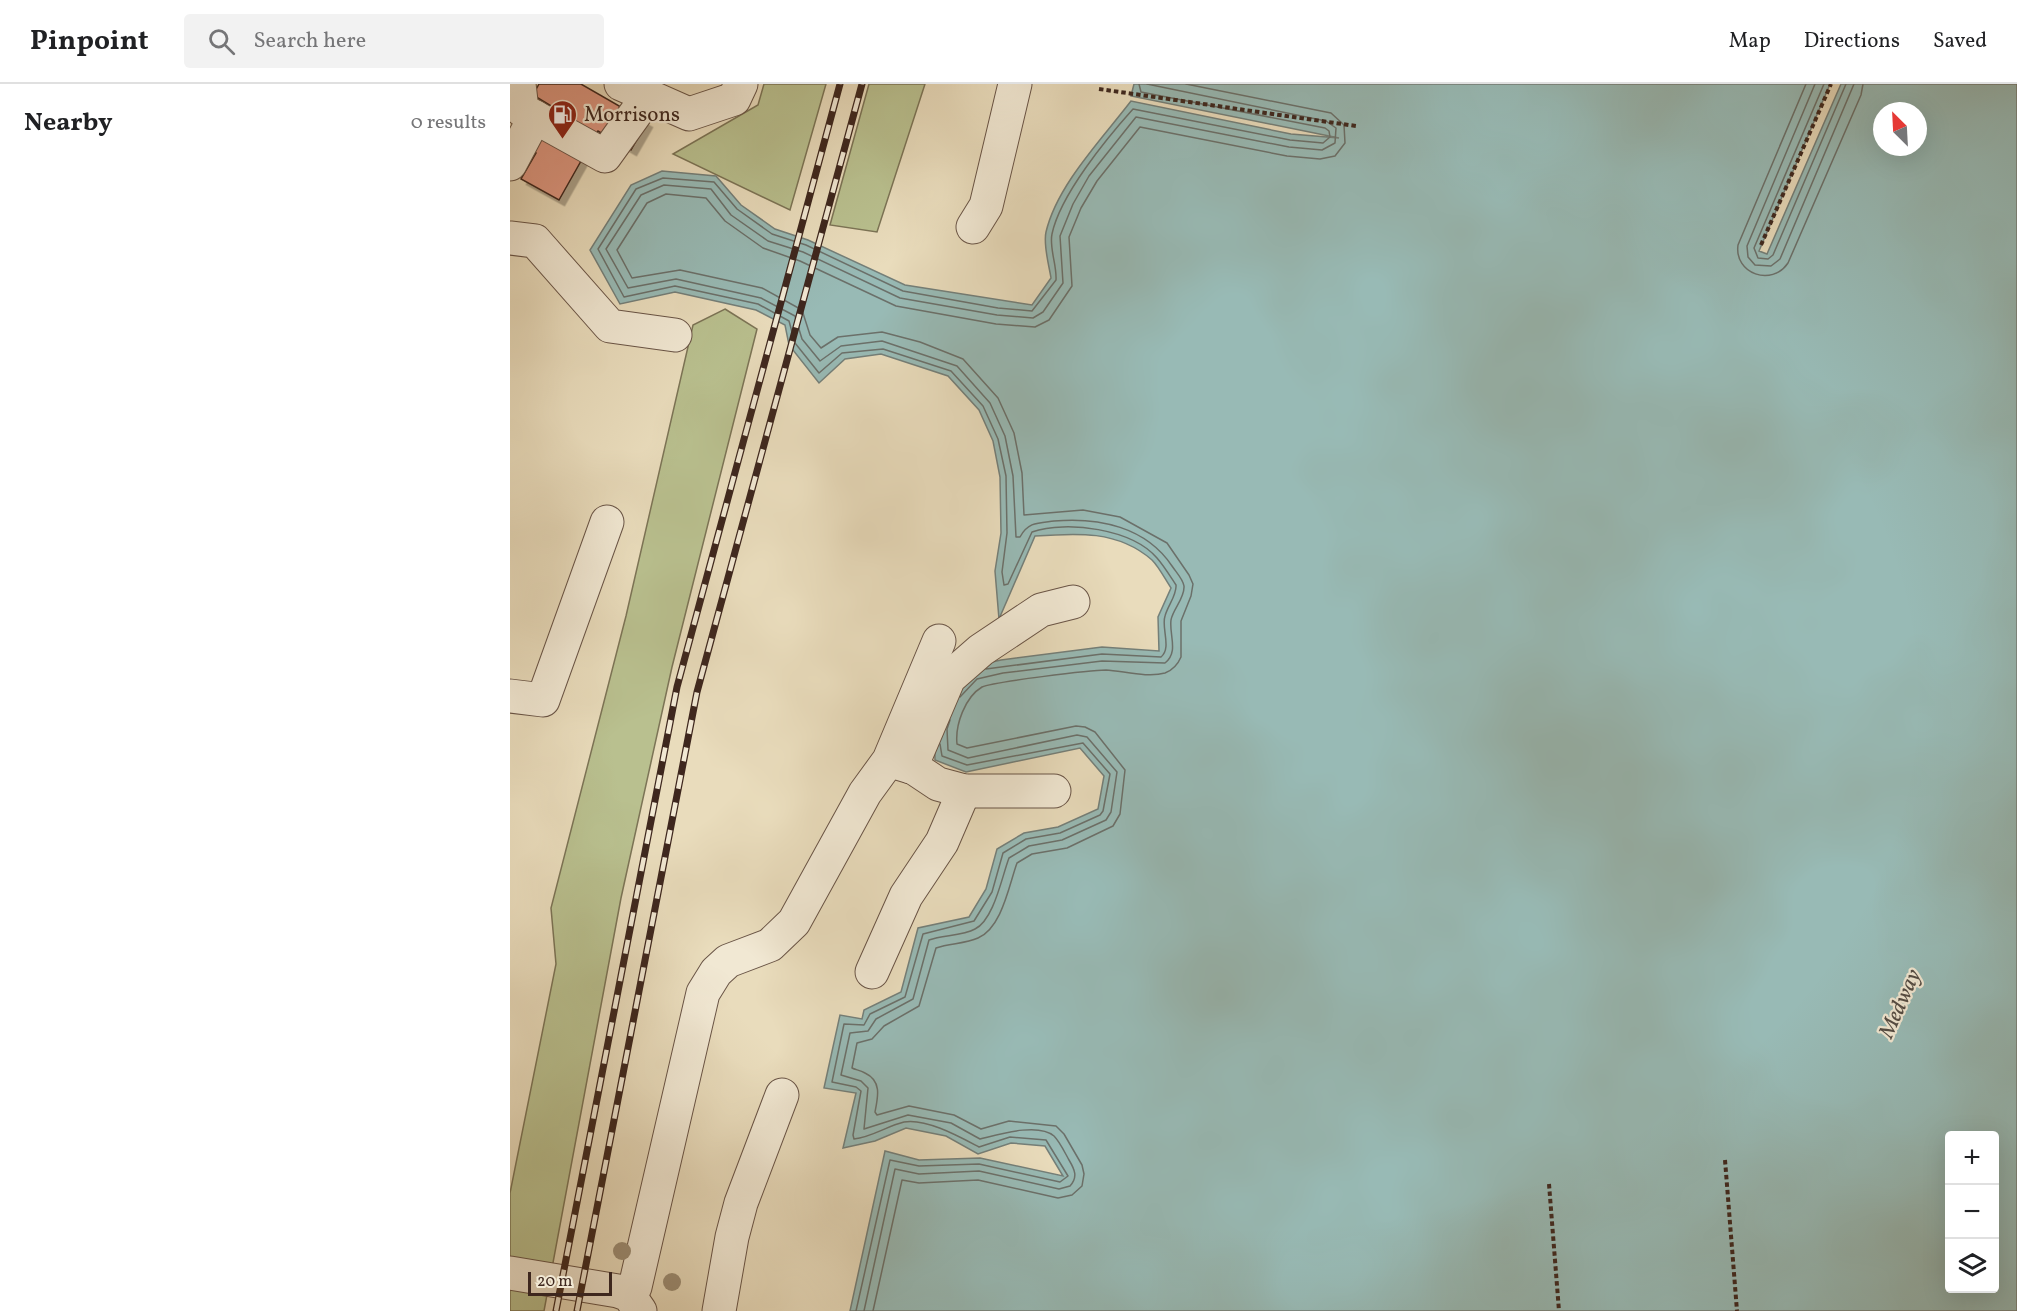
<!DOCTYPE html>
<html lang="en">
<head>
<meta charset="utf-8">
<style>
	:root { --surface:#fff; --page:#f2f2f2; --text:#202124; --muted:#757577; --line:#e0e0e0 }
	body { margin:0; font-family:Vollkorn,serif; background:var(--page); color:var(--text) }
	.controls { position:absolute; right:18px; bottom:18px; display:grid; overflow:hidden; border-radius:6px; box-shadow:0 6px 24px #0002 }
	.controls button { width:54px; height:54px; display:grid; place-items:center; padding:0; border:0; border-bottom:2px solid var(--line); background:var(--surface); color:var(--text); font:30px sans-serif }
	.compass { position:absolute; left:1363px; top:18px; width:54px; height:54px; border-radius:50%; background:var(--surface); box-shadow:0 6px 24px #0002; rotate:336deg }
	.scale { position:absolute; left:18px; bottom:15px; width:84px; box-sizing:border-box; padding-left:6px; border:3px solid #3e271e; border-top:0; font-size:16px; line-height:21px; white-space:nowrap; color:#3e271e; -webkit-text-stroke:4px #f1e8d3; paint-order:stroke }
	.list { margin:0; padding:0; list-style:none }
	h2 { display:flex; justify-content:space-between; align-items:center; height:78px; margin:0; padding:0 24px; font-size:26px }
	h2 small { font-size:20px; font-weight:400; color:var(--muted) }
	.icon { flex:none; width:33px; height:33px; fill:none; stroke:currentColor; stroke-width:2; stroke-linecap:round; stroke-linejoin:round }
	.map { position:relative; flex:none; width:1507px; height:1227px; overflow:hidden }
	header { display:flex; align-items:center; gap:36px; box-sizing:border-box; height:84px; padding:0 30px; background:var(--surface); border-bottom:2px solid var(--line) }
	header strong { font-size:28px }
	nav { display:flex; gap:33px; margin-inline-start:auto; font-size:21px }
	.search { width:420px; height:54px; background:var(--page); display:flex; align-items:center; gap:15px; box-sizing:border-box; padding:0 21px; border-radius:6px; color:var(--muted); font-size:22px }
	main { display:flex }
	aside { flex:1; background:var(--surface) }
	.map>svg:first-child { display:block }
	.green { fill:#b9c08f; stroke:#7c7456; stroke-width:1.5 }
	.water { fill:#98bab5; stroke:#747f79; stroke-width:1.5; fill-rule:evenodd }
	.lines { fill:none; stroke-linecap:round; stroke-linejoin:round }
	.shore { stroke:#6b706a; stroke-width:1.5 }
	.building { fill:#df9882; stroke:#3e271e; stroke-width:1.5; filter:url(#shadow) }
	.minor-casing { stroke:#695446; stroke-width:35 }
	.path { stroke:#3e271e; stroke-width:4; stroke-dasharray:4.5 3; stroke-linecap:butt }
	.minor { stroke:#f1e8d3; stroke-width:33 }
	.rail-casing { stroke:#3e271e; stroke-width:7 }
	.rail { stroke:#f1e8d3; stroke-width:4.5; stroke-dasharray:14; stroke-linecap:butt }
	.tree { fill:#9c8d74 }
	.labels { text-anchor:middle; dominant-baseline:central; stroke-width:4.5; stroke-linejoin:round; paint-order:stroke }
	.poi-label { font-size:21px; fill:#3e271e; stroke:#f1e8d3; text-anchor:start }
	.water-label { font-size:22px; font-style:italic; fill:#544c44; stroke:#f1e8d3 }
</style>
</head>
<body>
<header>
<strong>Pinpoint</strong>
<div class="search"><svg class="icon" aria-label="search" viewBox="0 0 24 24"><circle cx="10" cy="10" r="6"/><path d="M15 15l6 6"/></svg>Search here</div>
<nav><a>Map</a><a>Directions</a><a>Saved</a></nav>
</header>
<main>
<aside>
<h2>Nearby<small>0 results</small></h2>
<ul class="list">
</ul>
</aside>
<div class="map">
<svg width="1507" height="1227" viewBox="0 0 1507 1227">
	<defs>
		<filter id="shadow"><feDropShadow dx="5.5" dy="5.5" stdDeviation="0" flood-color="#0004"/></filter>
	</defs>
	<rect width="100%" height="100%" fill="#e9dcbc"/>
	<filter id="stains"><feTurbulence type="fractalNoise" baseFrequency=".00333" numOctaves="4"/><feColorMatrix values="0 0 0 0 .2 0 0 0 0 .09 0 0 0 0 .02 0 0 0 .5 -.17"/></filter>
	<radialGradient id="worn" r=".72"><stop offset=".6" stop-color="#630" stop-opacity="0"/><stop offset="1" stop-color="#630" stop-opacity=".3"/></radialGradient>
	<g class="green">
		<path d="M254 0H316L280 126 163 70 248 21Z"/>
		<path d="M359 0H415L367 148 320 141Z"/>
		<path d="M215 225 247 245 162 583 111 814 34 1227H0V1109L46 880 41 824 116 532 183 241Z"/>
	</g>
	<path class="water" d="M624 0H1320L1249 167 1257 170 1331 0H1507V1227H340L375 1067 409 1076 470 1074 553 1092 535 1062 501 1059 468 1070 436 1052 396 1044 365 1057 333 1064 346 1009 314 1004 330 931 352 935 354 926 391 908 408 844 459 833 476 805 487 765 514 749 548 743 588 725 594 692 570 664 456 688 425 676 424 642 460 583 491 576 592 563 649 567 648 533 661 504C655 495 649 483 642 476 608 446 566 449 525 452L489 535 485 487 491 449 490 393 483 357 469 326 438 292 371 270 335 275 309 299 279 261 275 241 246 226 165 208 110 220 80 166 121 101 152 87 206 92 231 121 265 145 298 156 395 201 522 221 541 194C539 181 533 161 536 148 547 101 592 55 621 17L781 50 829 54 621 12ZM1372 27H1408V63H1372ZM1440 1052H1484V1204H1440Z"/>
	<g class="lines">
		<g class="shore">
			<path d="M1296 0 1228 161C1224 190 1262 203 1278 179L1351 11 1353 0"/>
			<path d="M1305 0 1237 162 1238 173 1245 181 1261 182 1270 175 1344 0"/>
			<path d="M1314 0 1244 164 1248 174 1258 175 1263 171 1336 0"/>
			<path d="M476 585 592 570 651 573C662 564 651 544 655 532 658 521 667 511 666 501 660 492 654 482 647 474 622 445 557 436 522 448L498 500 494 501 492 488 497 449 496 392 488 355 473 322 441 287 373 265 332 269 309 289 285 259 279 237 248 220 165 202 114 213 88 165 126 105 153 94 204 98 227 125 262 150 296 161 393 207 488 224 522 227 546 196C547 181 539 164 542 150 550 111 597 54 623 25L780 56 813 59 820 53 819 47 815 44 631 8 629 0"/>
			<path d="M450 613 467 595 493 589 592 577 655 579C669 568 659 551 661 536 663 525 675 514 674 502 673 495 666 488 662 482 636 443 589 433 544 437 528 439 518 438 510 453H506L503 392 495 352 480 319 447 282 372 257 331 262 310 277 292 255 285 232 251 214 166 195 118 204 96 165 131 111 154 101 201 105 221 131 258 157 293 168 390 214 487 231 523 234 533 228 553 199 550 152 563 120 579 92 626 33 779 63 812 66 825 59 826 44 816 37 637 0"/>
			<path d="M346 1227 380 1076 409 1082 469 1080 550 1098 558 1092 536 1056 500 1053 469 1063C450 1053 416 1034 394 1038 377 1042 362 1053 344 1055L343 1051 351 1007 346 1003 322 998 334 940 354 941 360 930 395 913 413 850 464 837 482 808 493 769 516 755 550 749 590 731 593 727 600 690 573 659 457 681 432 672 430 660"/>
			<path d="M354 1227 385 1085 409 1090 469 1087 549 1105 560 1102C568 1093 565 1086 559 1076 555 1069 550 1058 544 1052 528 1038 487 1051 470 1055L441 1039 398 1031 354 1045 358 1004 351 997 331 991 340 949 358 947 366 935 403 915 419 856C433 851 452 852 465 845 484 836 492 792 499 774L519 762 552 756 596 736 601 728 607 688 577 653 567 651 458 674 438 666 437 645 440 636"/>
			<path d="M363 1227 392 1096 409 1099 468 1096 548 1114 562 1111 572 1102 574 1090 572 1081 554 1050 546 1042 499 1037 471 1045 444 1031 399 1022 367 1031 365 1028C368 1013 372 997 355 989 350 986 346 986 342 984L347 959 362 955 374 942 409 922 426 864C440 859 455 860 468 854 492 844 499 801 507 779L522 770 557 764 603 742 610 730 615 686 585 648 575 643 566 642 457 664 447 660C445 641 455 613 472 603 482 598 581 586 596 586 613 587 638 594 655 589 663 586 668 580 671 573V537L681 512 683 500 679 491 657 459 610 433 573 426 514 431 512 389 504 349 488 314 453 275 410 258 372 248 328 253 311 264 300 251 292 226 252 204 170 186 122 194 107 166 137 119 156 110 196 114 215 137 253 164 290 177 386 222 486 240 525 243 539 236 562 202 559 153 571 124 587 97 630 43 777 72 810 75 825 72 835 59 834 41 821 29 676 0"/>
		</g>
	</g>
	<path class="building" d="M29 0H71L137 38 121 66 88 47 49 116 11 95 26 69 19 65 43 23 23 11Z"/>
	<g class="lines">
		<defs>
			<g id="minor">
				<path d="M9 0 12 26 95 72 138 12"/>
				<path d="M111 0 179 30 224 15 231 0"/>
				<path d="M0 80 25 33"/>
				<path d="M463 143 476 122 505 0"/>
				<path d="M0 154 25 157 100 242 165 251"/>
				<path d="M0 612 33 616 97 438"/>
				<path d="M381 677 404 684 428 700 454 707H544"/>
				<path d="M401 683 439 594 471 566 531 526 563 518"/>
				<path d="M362 888 396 812 432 758 454 707"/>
				<path d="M0 1189 108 1207 119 1211 130 1227"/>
				<path d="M120 1212 125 1203 193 909 206 888 218 877 260 861 284 838 355 709 379 676 429 557"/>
				<path d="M209 1227 222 1153 231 1119 272 1011"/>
			</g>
		</defs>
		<use href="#minor" class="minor-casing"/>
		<g class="path">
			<path d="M589 5 846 42"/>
			<path d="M1251 161 1321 0"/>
			<path d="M1215 1076 1227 1227"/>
			<path d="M1039 1100 1049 1227"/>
		</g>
		<use href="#minor" class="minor"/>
		<defs>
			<g id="rail">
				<path d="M46 1227 167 603 330 0"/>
				<path d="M67 1227 187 608 352 0"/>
			</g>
		</defs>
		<use href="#rail" class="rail-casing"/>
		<use href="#rail" class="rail"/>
	</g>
	<g class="tree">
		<circle cx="112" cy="1167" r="9"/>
		<circle cx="162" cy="1198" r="9"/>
	</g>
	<defs>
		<symbol id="fuel-pin" viewBox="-11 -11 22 30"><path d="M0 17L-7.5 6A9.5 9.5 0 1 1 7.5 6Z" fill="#8f2418" stroke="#f1e8d3"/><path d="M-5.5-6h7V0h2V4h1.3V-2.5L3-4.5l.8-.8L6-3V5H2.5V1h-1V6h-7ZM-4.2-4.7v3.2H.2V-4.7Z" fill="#fff"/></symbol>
	</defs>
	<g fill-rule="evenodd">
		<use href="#fuel-pin" x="36" y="14" width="33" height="45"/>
	</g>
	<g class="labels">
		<g class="poi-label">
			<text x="74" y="31">Morrisons</text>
		</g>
		<g class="water-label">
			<text transform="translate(1391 920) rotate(-66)">Medway</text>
		</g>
	</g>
	<rect width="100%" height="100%" filter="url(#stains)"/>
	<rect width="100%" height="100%" fill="url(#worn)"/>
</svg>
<div class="controls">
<button>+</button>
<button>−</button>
<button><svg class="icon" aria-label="layers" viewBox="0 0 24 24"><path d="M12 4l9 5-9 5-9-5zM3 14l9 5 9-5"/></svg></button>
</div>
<svg class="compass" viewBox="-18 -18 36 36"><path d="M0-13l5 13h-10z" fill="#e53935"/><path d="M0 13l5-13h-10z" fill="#757577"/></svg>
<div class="scale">20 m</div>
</div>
</main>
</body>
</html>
